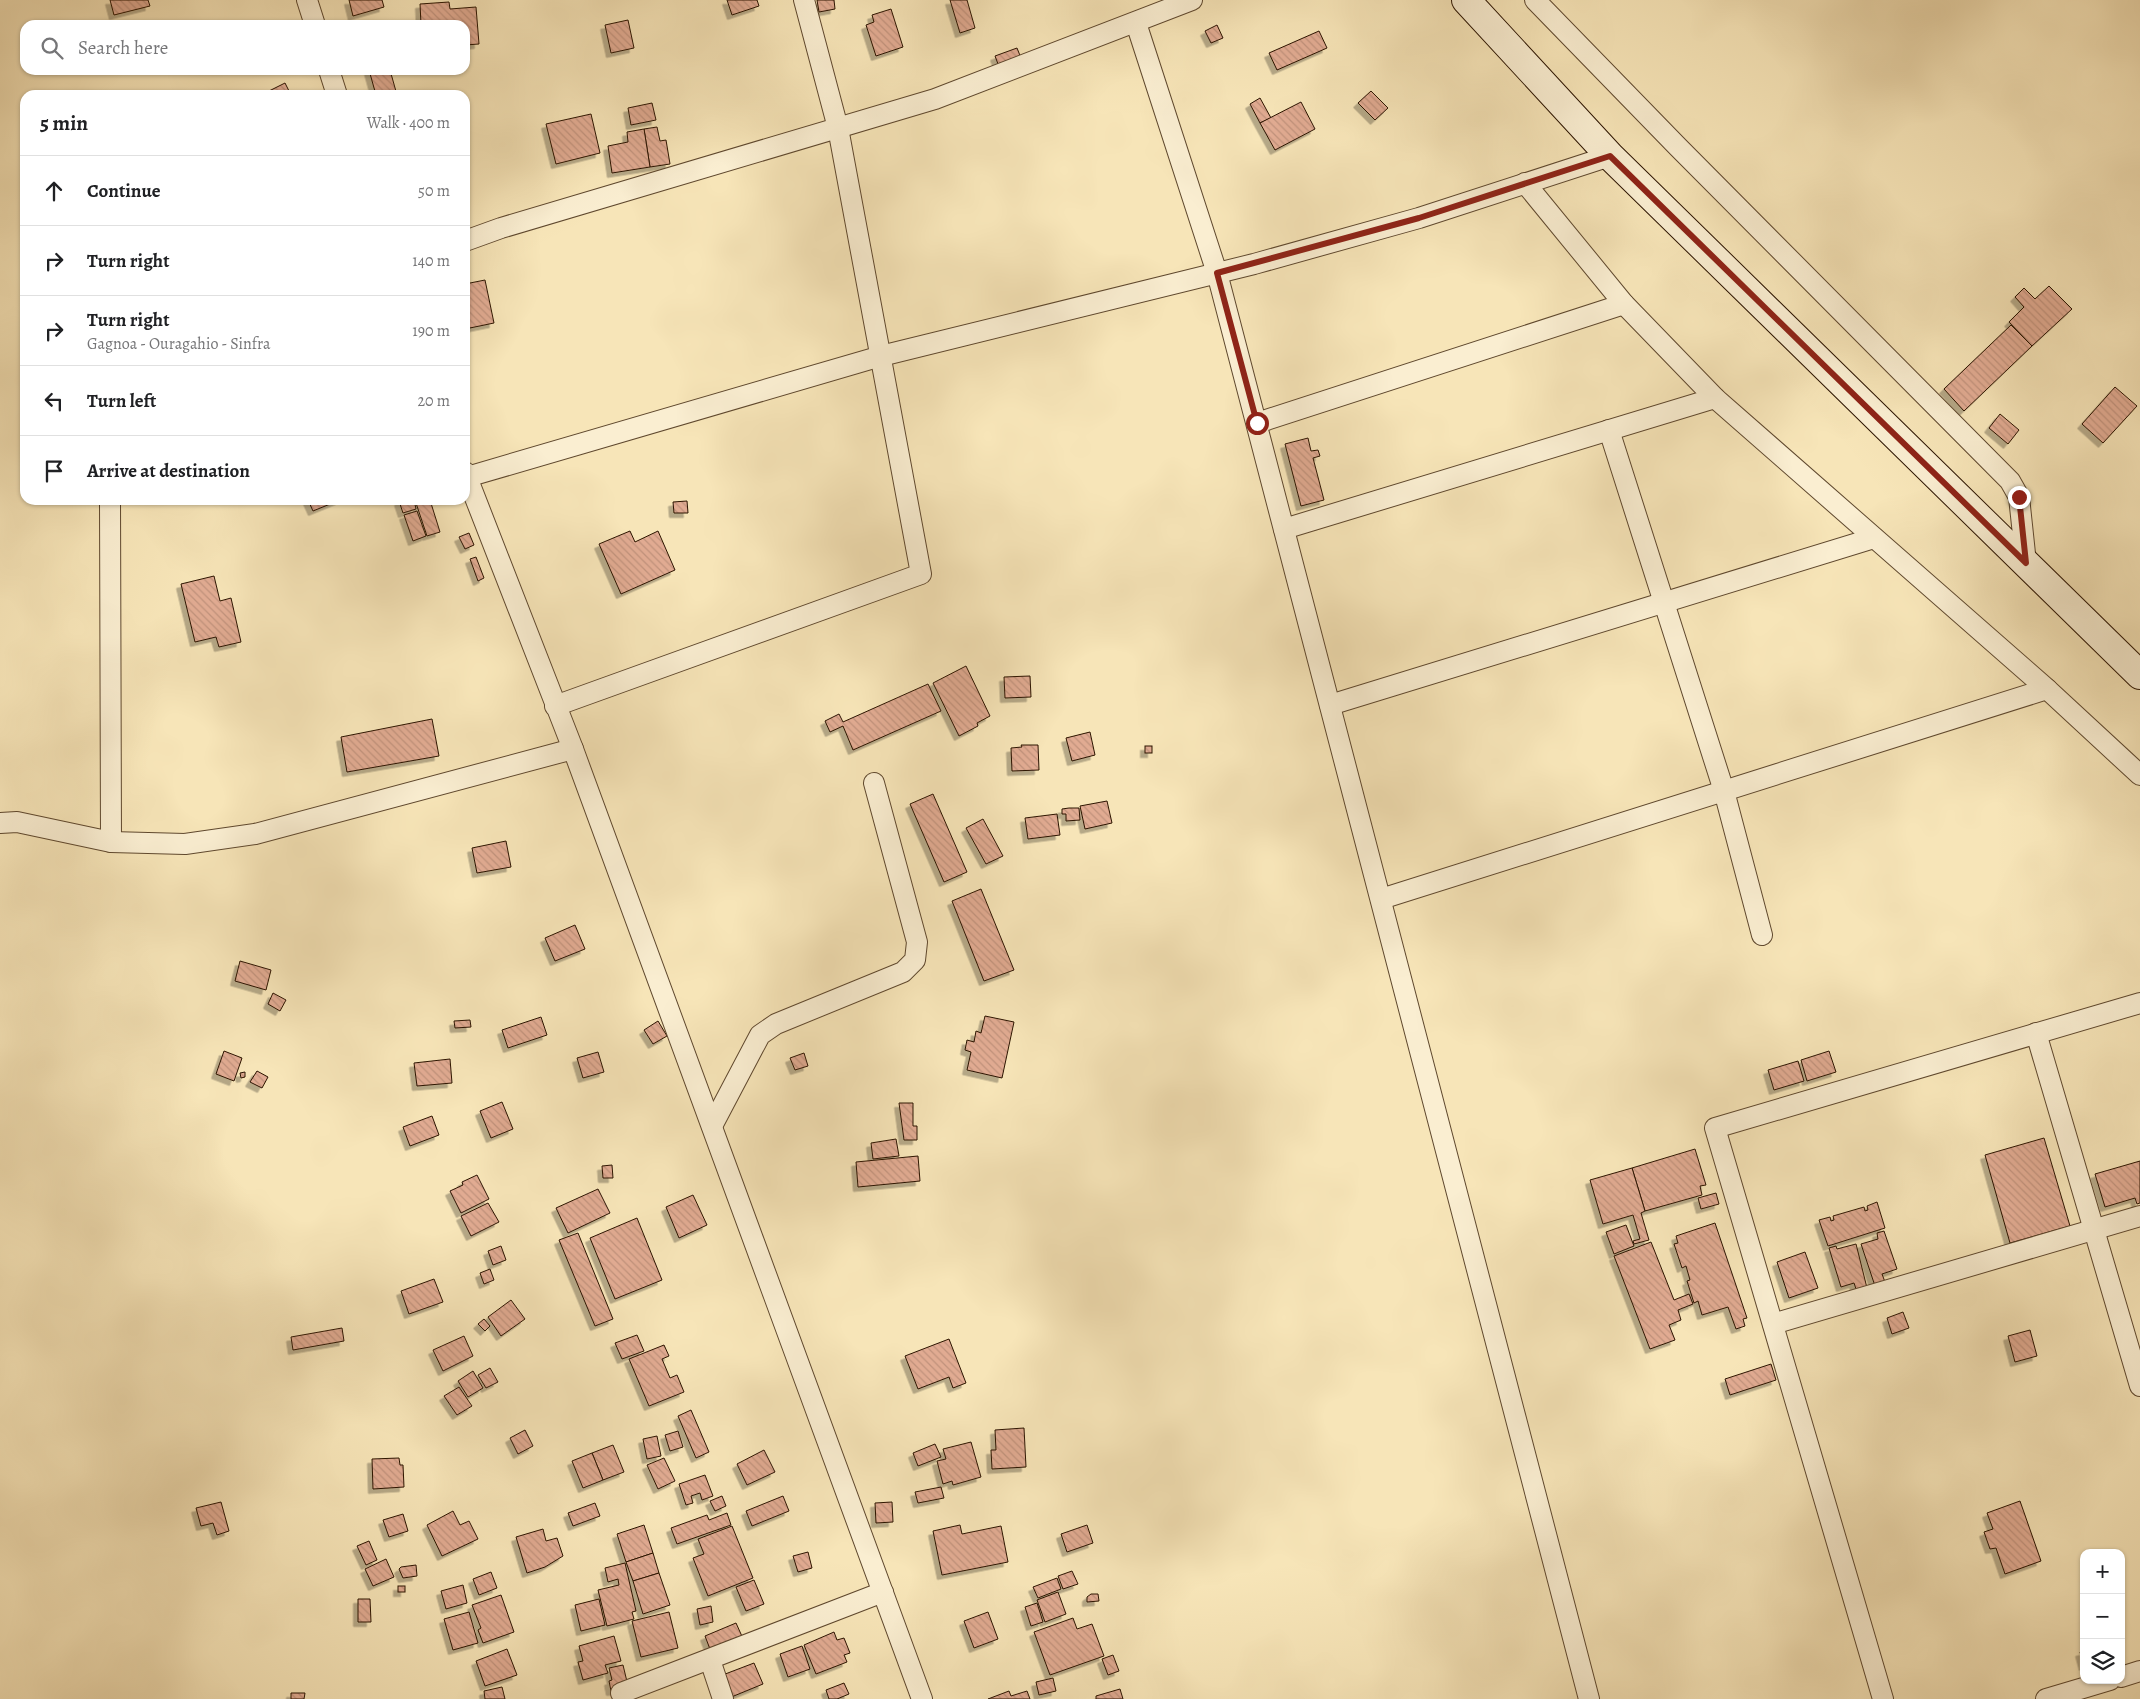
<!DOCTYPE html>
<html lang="en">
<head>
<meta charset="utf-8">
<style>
	:root { --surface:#fff; --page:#f2f2f2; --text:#202124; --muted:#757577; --line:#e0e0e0 }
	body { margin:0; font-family:Alegreya,serif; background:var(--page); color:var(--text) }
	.controls { position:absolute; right:15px; bottom:15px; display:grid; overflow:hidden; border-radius:10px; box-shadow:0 1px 4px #0004 }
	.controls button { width:45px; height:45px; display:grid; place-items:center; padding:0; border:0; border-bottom:1px solid var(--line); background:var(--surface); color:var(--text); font:25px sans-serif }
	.stop { position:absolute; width:15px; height:15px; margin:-11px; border:4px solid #8f2418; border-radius:50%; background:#fff }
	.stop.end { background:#8f2418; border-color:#fff; box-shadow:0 1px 5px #0008 }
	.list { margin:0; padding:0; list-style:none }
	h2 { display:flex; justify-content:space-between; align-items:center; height:65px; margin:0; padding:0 20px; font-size:21px }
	h2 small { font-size:16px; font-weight:400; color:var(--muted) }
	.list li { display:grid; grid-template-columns:32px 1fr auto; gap:15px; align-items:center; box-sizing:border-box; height:70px; padding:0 20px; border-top:1px solid var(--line) }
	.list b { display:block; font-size:19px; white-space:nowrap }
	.list p { margin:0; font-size:16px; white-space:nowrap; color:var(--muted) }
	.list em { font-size:16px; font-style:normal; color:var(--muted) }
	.icon { flex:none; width:28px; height:28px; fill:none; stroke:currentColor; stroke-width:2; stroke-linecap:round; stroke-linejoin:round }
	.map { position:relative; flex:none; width:2140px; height:1699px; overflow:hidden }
	.search { position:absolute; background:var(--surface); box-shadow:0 1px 4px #0004; left:20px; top:20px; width:450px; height:55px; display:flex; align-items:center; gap:12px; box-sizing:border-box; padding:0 18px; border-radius:15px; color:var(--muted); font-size:19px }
	.panel { position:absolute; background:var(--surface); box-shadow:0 1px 4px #0004; left:20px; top:90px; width:450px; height:415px; border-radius:15px }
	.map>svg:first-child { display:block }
	.building { fill:url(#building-back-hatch); stroke:#2c1400; filter:url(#shadow) }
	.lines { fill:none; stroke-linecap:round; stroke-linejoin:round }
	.minor-casing { stroke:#5f482e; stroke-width:22 }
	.secondary-casing { stroke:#2c1400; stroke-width:30 }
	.minor { stroke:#faeed1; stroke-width:20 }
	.secondary { stroke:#faeed1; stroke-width:28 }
	.route { stroke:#8f2418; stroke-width:6 }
</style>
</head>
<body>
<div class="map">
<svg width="2140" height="1699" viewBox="0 0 2140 1699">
	<defs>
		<pattern id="building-back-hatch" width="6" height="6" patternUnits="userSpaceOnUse" patternTransform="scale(1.25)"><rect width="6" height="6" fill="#e1ab92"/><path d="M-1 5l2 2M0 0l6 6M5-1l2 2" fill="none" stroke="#c1927c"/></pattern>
		<filter id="shadow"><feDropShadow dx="-4.5" dy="4.5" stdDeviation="0" flood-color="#0004"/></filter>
	</defs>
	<rect width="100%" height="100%" fill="#f7e5b8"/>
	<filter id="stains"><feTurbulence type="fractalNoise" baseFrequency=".004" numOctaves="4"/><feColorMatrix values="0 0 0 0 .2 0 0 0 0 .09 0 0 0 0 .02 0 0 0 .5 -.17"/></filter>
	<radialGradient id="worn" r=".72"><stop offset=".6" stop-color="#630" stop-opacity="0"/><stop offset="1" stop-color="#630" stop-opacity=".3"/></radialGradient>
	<g class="building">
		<path d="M110 0H148L150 6 114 15Z"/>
		<path d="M349 0H382L384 7 353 16Z"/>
		<path d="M727 0H757L759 6 732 15Z"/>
		<path d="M817 0H834L835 9 819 12Z"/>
		<path d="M950 0H967L975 28 960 33Z"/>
		<path d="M449 2 450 9 476 7 479 44 465 45V25L421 24 420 4Z"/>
		<path d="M891 9 903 47 876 56 866 25 874 22 872 15Z"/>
		<path d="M628 20 634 48 611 53 605 25Z"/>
		<path d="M1217 25 1223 38 1211 43 1205 31Z"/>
		<path d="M1319 31 1327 48 1277 70 1269 53Z"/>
		<path d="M1017 48 1023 63 1001 72 995 56Z"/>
		<path d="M369 70H390L397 95H376Z"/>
		<path d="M285 83 291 95H266L265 93Z"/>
		<path d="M1371 91 1388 108 1375 120 1358 103Z"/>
		<path d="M1260 98 1271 118 1260 123 1250 104Z"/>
		<path d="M1301 102 1315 129 1275 150 1260 123Z"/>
		<path d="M652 103 656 120 631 125 628 108Z"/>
		<path d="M591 114 600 153 556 164 546 124Z"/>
		<path d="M657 127 660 141 666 140 670 164 650 167 644 129Z"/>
		<path d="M644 129 650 167 612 173 608 146 628 142 627 132Z"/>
		<path d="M485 280 494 323 465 329V284Z"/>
		<path d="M2049 286 2072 309 2032 346 2009 322 2024 307 2015 297 2024 288 2035 299Z"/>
		<path d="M2011 325 2032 346 1964 411 1944 389Z"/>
		<path d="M2115 387 2137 406 2103 443 2082 424Z"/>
		<path d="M2000 414 2019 430 2008 444 1989 428Z"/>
		<path d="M1308 438 1311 451 1318 450 1320 456 1313 458 1324 500 1301 506 1285 444Z"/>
		<path d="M308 500H340L313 511Z"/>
		<path d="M403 500H414L416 509 403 513 399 501Z"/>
		<path d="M415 500H430L440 532 427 536Z"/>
		<path d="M687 501 688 513H674L673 502Z"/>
		<path d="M417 511 426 536 413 541 404 515Z"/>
		<path d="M630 531 635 542 658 531 675 570 621 594 599 544Z"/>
		<path d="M469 533 474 545 465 549 459 537Z"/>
		<path d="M476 557 484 578 478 581 470 559Z"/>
		<path d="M214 576 220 601 231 598 241 642 219 647 216 637 195 642 181 584Z"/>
		<path d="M966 666 990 716 977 723 978 726 959 736 933 683Z"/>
		<path d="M1030 676 1031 697 1005 698 1004 677Z"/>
		<path d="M928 684 941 711 853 750 843 726 830 732 825 721 839 714 843 722Z"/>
		<path d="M432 719 439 756 347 772 341 737Z"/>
		<path d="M1090 732 1095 755 1072 761 1066 738Z"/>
		<path d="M1021 745H1038L1039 770 1012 771 1011 748 1022 747Z"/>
		<rect x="1145" y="746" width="7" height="7"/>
		<path d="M933 794 967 872 944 882 910 804Z"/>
		<path d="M1107 801 1112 823 1085 829 1080 806Z"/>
		<path d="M1069 808H1079L1080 820 1066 821V814H1062V809Z"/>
		<path d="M1057 814 1060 835 1028 839 1025 818Z"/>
		<path d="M983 819 1003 856 986 864 966 828Z"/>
		<path d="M506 841 511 867 477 873 472 848Z"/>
		<path d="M981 889 1014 970 984 981 952 901Z"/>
		<path d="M575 925 585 949 555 961 545 938Z"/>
		<path d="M240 961 271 970 266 990 235 981Z"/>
		<path d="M273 993 286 1000 280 1011 268 1004Z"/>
		<path d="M985 1016 1014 1022 1002 1078 967 1070 971 1052 965 1050 967 1040 974 1042 976 1031 981 1033Z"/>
		<path d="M541 1017 547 1035 508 1048 502 1030Z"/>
		<path d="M470 1020 471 1027 455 1028 454 1021Z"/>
		<path d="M658 1021 667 1036 653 1044 644 1030Z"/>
		<path d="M224 1051 242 1058 234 1081 216 1074Z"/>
		<path d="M1829 1051 1836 1072 1807 1081 1801 1060Z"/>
		<path d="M598 1052 604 1072 583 1078 577 1058Z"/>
		<path d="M804 1053 808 1066 795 1070 790 1058Z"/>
		<path d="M450 1059 452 1083 417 1086 414 1063Z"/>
		<path d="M1798 1061 1804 1081 1774 1090 1768 1070Z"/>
		<path d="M257 1071 268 1077 262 1088 250 1082Z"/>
		<path d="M245 1072V1077L241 1078 240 1073Z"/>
		<path d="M502 1102 513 1129 491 1138 480 1111Z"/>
		<path d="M899 1103H913V1126H917V1140H904Z"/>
		<path d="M432 1116 439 1135 410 1146 403 1127Z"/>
		<path d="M2044 1138 2070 1226 2010 1243 1985 1155Z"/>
		<path d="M896 1139 899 1156 873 1159 871 1143Z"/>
		<path d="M1695 1149 1706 1185 1700 1186 1702 1195 1645 1211 1632 1168Z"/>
		<path d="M918 1156 920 1181 858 1187 856 1162Z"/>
		<path d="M2140 1161V1203L2137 1204 2135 1198 2105 1207 2095 1174Z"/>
		<path d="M612 1165 613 1178H603L602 1166Z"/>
		<path d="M1632 1168 1645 1211 1641 1213 1649 1240 1634 1244 1633 1241 1640 1239 1633 1215 1603 1224 1590 1180Z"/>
		<path d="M477 1175 489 1199 461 1213 450 1191 463 1185 462 1182Z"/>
		<path d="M598 1189 610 1213 568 1233 556 1208Z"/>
		<path d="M1716 1193 1719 1204 1701 1209 1698 1198Z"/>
		<path d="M693 1195 707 1225 679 1238 666 1207Z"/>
		<path d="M1877 1202 1885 1228 1828 1246 1819 1220 1830 1217 1831 1221 1834 1220 1833 1216 1864 1207 1865 1211 1868 1210 1867 1206Z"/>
		<path d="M488 1203 499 1222 471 1236 461 1216Z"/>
		<path d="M637 1218 662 1280 615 1299 590 1238Z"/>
		<path d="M1715 1223 1747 1318 1743 1319 1745 1326 1736 1329 1728 1307 1702 1315 1698 1301 1694 1303 1687 1281 1690 1280 1686 1266 1682 1268 1674 1244 1678 1243 1676 1236Z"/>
		<path d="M1626 1225 1634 1246 1614 1254 1606 1232Z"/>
		<path d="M1884 1231 1897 1269 1882 1274 1885 1282 1875 1286 1861 1244 1878 1239 1877 1233Z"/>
		<path d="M578 1233 613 1319 595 1326 559 1240Z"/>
		<path d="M1651 1242 1674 1300 1689 1294 1693 1304 1678 1310 1681 1320 1669 1325 1675 1340 1650 1349 1614 1256Z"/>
		<path d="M1856 1244 1867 1288 1857 1292 1854 1283 1841 1287 1829 1248 1836 1246 1837 1249Z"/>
		<path d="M501 1246 506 1260 493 1265 488 1251Z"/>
		<path d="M1805 1252 1818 1288 1789 1298 1777 1262Z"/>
		<path d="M490 1269 494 1280 484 1284 480 1273Z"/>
		<path d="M434 1279 443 1302 409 1314 401 1291Z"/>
		<path d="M511 1300 525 1319 501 1336 488 1317Z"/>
		<path d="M1903 1312 1909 1328 1892 1334 1887 1318Z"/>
		<path d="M484 1319 490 1326 485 1331 478 1324Z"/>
		<path d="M342 1328 344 1341 293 1350 291 1337Z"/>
		<path d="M2030 1330 2037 1356 2015 1362 2008 1336Z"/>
		<path d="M637 1335 644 1351 622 1359 615 1343Z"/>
		<path d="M464 1336 473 1356 443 1371 433 1350Z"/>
		<path d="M949 1339 966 1383 953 1388 949 1377 918 1389 905 1356Z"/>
		<path d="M664 1345 669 1356 662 1359 670 1378 677 1375 684 1392 649 1406 629 1359Z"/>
		<path d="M1771 1364 1776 1380 1730 1395 1725 1379Z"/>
		<path d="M490 1368 498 1382 486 1388 478 1375Z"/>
		<path d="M473 1371 483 1388 468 1397 458 1381Z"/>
		<path d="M459 1387 472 1406 457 1415 444 1396Z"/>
		<path d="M691 1410 709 1452 696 1458 678 1416Z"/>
		<path d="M1024 1428 1026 1467 992 1469 991 1450H996L995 1430Z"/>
		<path d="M525 1430 533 1446 518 1454 510 1438Z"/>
		<path d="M678 1431 683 1447 670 1451 665 1435Z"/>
		<path d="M657 1436 661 1456 647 1459 643 1439Z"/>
		<path d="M971 1442 981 1477 953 1485 952 1481 943 1484 937 1461 946 1459 943 1449Z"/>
		<path d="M935 1444 941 1457 918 1466 913 1453Z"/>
		<path d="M613 1445 624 1472 603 1480 592 1453Z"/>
		<path d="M764 1450 775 1472 747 1485 737 1464Z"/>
		<path d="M592 1453 603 1480 583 1488 572 1461Z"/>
		<path d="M399 1458 400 1465H403L404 1487 373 1489 372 1459Z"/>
		<path d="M664 1458 675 1481 658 1489 647 1465Z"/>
		<path d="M705 1475 713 1496 702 1500 700 1493 691 1496 693 1503 686 1505 679 1484Z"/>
		<path d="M941 1487 944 1498 918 1503 915 1492Z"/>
		<path d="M722 1496 726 1506 715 1511 710 1501Z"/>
		<path d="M783 1496 789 1511 752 1526 746 1511Z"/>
		<path d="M2020 1501 2041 1561 2005 1574 1996 1548 1990 1549 1984 1532 1993 1529 1987 1513Z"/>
		<path d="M221 1502 229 1531 217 1535 213 1523 201 1526 196 1508Z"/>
		<path d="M892 1502 893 1522 876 1523 875 1503Z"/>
		<path d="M595 1503 600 1516 573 1526 568 1513Z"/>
		<path d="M453 1511 460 1525 469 1521 478 1539 442 1556 427 1525Z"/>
		<path d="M727 1513 731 1525 677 1544 671 1528 707 1515 709 1520Z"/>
		<path d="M403 1514 408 1531 389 1537 383 1520Z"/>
		<path d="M644 1525 653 1553 626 1562 617 1534Z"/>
		<path d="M960 1525 962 1534 1001 1526 1008 1562 942 1575 933 1531Z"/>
		<path d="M1087 1525 1093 1543 1067 1552 1061 1534Z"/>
		<path d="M732 1526 753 1578 708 1596 693 1558 704 1554 698 1539Z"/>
		<path d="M543 1529 546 1541 557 1538 563 1556 545 1567 527 1573 516 1537Z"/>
		<path d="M369 1541 377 1560 366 1565 357 1546Z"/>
		<path d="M808 1552 812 1568 798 1572 793 1556Z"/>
		<path d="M653 1553 659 1573 633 1581 626 1562Z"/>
		<path d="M386 1559 394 1577 373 1586 365 1569Z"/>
		<path d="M625 1563 636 1611 632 1612 634 1619 607 1626 598 1590 619 1585 618 1579 608 1582 605 1568Z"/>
		<path d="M416 1565 417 1576 403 1578 399 1569 401 1567Z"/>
		<path d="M1072 1571 1078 1584 1063 1589 1058 1576Z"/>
		<path d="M491 1572 497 1588 479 1595 473 1579Z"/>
		<path d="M659 1573 670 1605 643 1614 633 1581Z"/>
		<path d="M1057 1578 1061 1589 1038 1598 1033 1587Z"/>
		<path d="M754 1580 764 1604 746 1611 736 1587Z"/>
		<path d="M463 1585 467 1603 446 1609 441 1591Z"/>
		<rect x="398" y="1586" width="7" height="6"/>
		<path d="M1058 1592 1066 1614 1045 1622 1037 1600Z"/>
		<path d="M1091 1594H1098L1099 1601 1087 1602V1597Z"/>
		<path d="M501 1595 514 1632 483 1643 478 1630 481 1628 472 1605Z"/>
		<path d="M358 1599H370L371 1622H358Z"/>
		<path d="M599 1599 605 1625 581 1631 575 1605Z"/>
		<path d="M1037 1603 1043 1622 1031 1626 1025 1607Z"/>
		<path d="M711 1606 713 1622 700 1625 697 1609Z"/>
		<path d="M469 1612 478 1643 453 1650 444 1619Z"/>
		<path d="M669 1612 678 1648 641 1657 632 1621Z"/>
		<path d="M988 1612 998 1639 974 1648 964 1621Z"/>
		<path d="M1073 1618 1077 1629 1092 1624 1104 1656 1050 1675 1034 1632Z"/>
		<path d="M736 1623 745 1643 713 1657 705 1636Z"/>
		<path d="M834 1632 837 1640 844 1638 850 1653 844 1655 847 1662 816 1674 804 1645Z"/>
		<path d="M614 1636 621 1661 605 1665 608 1673 583 1680 578 1662 583 1661 579 1646Z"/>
		<path d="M802 1646 810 1669 788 1677 780 1654Z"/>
		<path d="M507 1649 517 1675 485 1686 476 1661Z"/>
		<path d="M2084 1651V1666L2080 1652Z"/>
		<path d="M1113 1655 1119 1671 1108 1675 1102 1659Z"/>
		<path d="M754 1663 763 1684 729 1698 720 1676Z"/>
		<path d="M623 1665 629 1690 611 1691 609 1681 612 1680 609 1668Z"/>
		<path d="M1053 1678 1056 1691 1039 1695 1036 1682Z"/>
		<path d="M844 1683 849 1694 837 1699H829L826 1690Z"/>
		<path d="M502 1687 505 1699H485L484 1691Z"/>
		<path d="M1120 1689 1123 1699H1096V1696Z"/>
		<path d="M1009 1691 1011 1696 1027 1691 1030 1699H988Z"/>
		<path d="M291 1693H305L304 1699H291Z"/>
	</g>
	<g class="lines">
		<defs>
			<g id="minor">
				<path d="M307 0 315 25"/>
				<path d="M1535 0 1678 147 2010 481 2019 497 2026 563"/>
				<path d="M1136 23 1217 273 1589 1699"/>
				<path d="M329 70 337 95"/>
				<path d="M1525 183 1624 304 1715 398 2047 689 2140 775"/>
				<path d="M465 241 501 228 935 99 1192 0"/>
				<path d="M1257 423 1624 304"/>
				<path d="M1609 430 1724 791 1762 935"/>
				<path d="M465 472 573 749 922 1699"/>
				<path d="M467 477 881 356 1254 264 1419 218 1610 156"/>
				<path d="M110 500 111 842"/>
				<path d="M1284 529 1715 398"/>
				<path d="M1330 705 1874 538"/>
				<path d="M555 706 921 574 838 128 804 0"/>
				<path d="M0 823 17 822 111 842 185 844 255 834 573 749"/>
				<path d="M1381 899 2047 689"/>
				<path d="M2036 1033 2140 1386"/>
				<path d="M712 1126 760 1035 776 1024 903 972 915 960 917 942 874 783"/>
				<path d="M1773 1324 2140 1216"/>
				<path d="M710 1660 723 1699"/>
				<path d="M2121 1677 2140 1671"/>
				<path d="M621 1693 883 1592"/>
				<path d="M1883 1699 1715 1128 2140 1003"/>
				<path d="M2046 1699 2110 1680"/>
			</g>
			<path id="secondary" d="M1466 0 1610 156 2140 675"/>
		</defs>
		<use href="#minor" class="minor-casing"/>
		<use href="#secondary" class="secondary-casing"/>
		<use href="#minor" class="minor"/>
		<use href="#secondary" class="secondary"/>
	</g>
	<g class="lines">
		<path class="route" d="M1257 423 1217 273 1419 218 1610 156 2026 563 2019 497"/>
	</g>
	<rect width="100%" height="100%" filter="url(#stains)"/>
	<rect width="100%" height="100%" fill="url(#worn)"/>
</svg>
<div class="controls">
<button>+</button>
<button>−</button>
<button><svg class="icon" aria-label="layers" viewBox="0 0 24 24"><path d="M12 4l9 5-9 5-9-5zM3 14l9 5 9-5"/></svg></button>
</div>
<div class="stop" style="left:1257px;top:423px"></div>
<div class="stop end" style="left:2019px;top:497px"></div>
<div class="search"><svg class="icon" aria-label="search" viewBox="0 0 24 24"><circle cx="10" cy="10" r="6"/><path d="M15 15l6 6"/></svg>Search here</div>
<section class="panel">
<h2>5 min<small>Walk · 400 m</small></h2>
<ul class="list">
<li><svg class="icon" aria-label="ahead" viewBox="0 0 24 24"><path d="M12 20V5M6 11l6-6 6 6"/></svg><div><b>Continue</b></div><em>50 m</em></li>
<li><svg class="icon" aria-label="right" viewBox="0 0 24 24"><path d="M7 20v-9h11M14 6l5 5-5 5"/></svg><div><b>Turn right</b></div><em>140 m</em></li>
<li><svg class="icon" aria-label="right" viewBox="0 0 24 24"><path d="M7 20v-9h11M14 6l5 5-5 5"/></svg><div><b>Turn right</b><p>Gagnoa - Ouragahio - Sinfra</p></div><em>190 m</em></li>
<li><svg class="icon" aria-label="left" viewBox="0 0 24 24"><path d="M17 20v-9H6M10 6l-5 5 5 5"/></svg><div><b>Turn left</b></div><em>20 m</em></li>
<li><svg class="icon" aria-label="arrive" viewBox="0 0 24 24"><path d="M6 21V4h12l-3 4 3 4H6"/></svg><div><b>Arrive at destination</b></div></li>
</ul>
</section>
</div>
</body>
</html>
